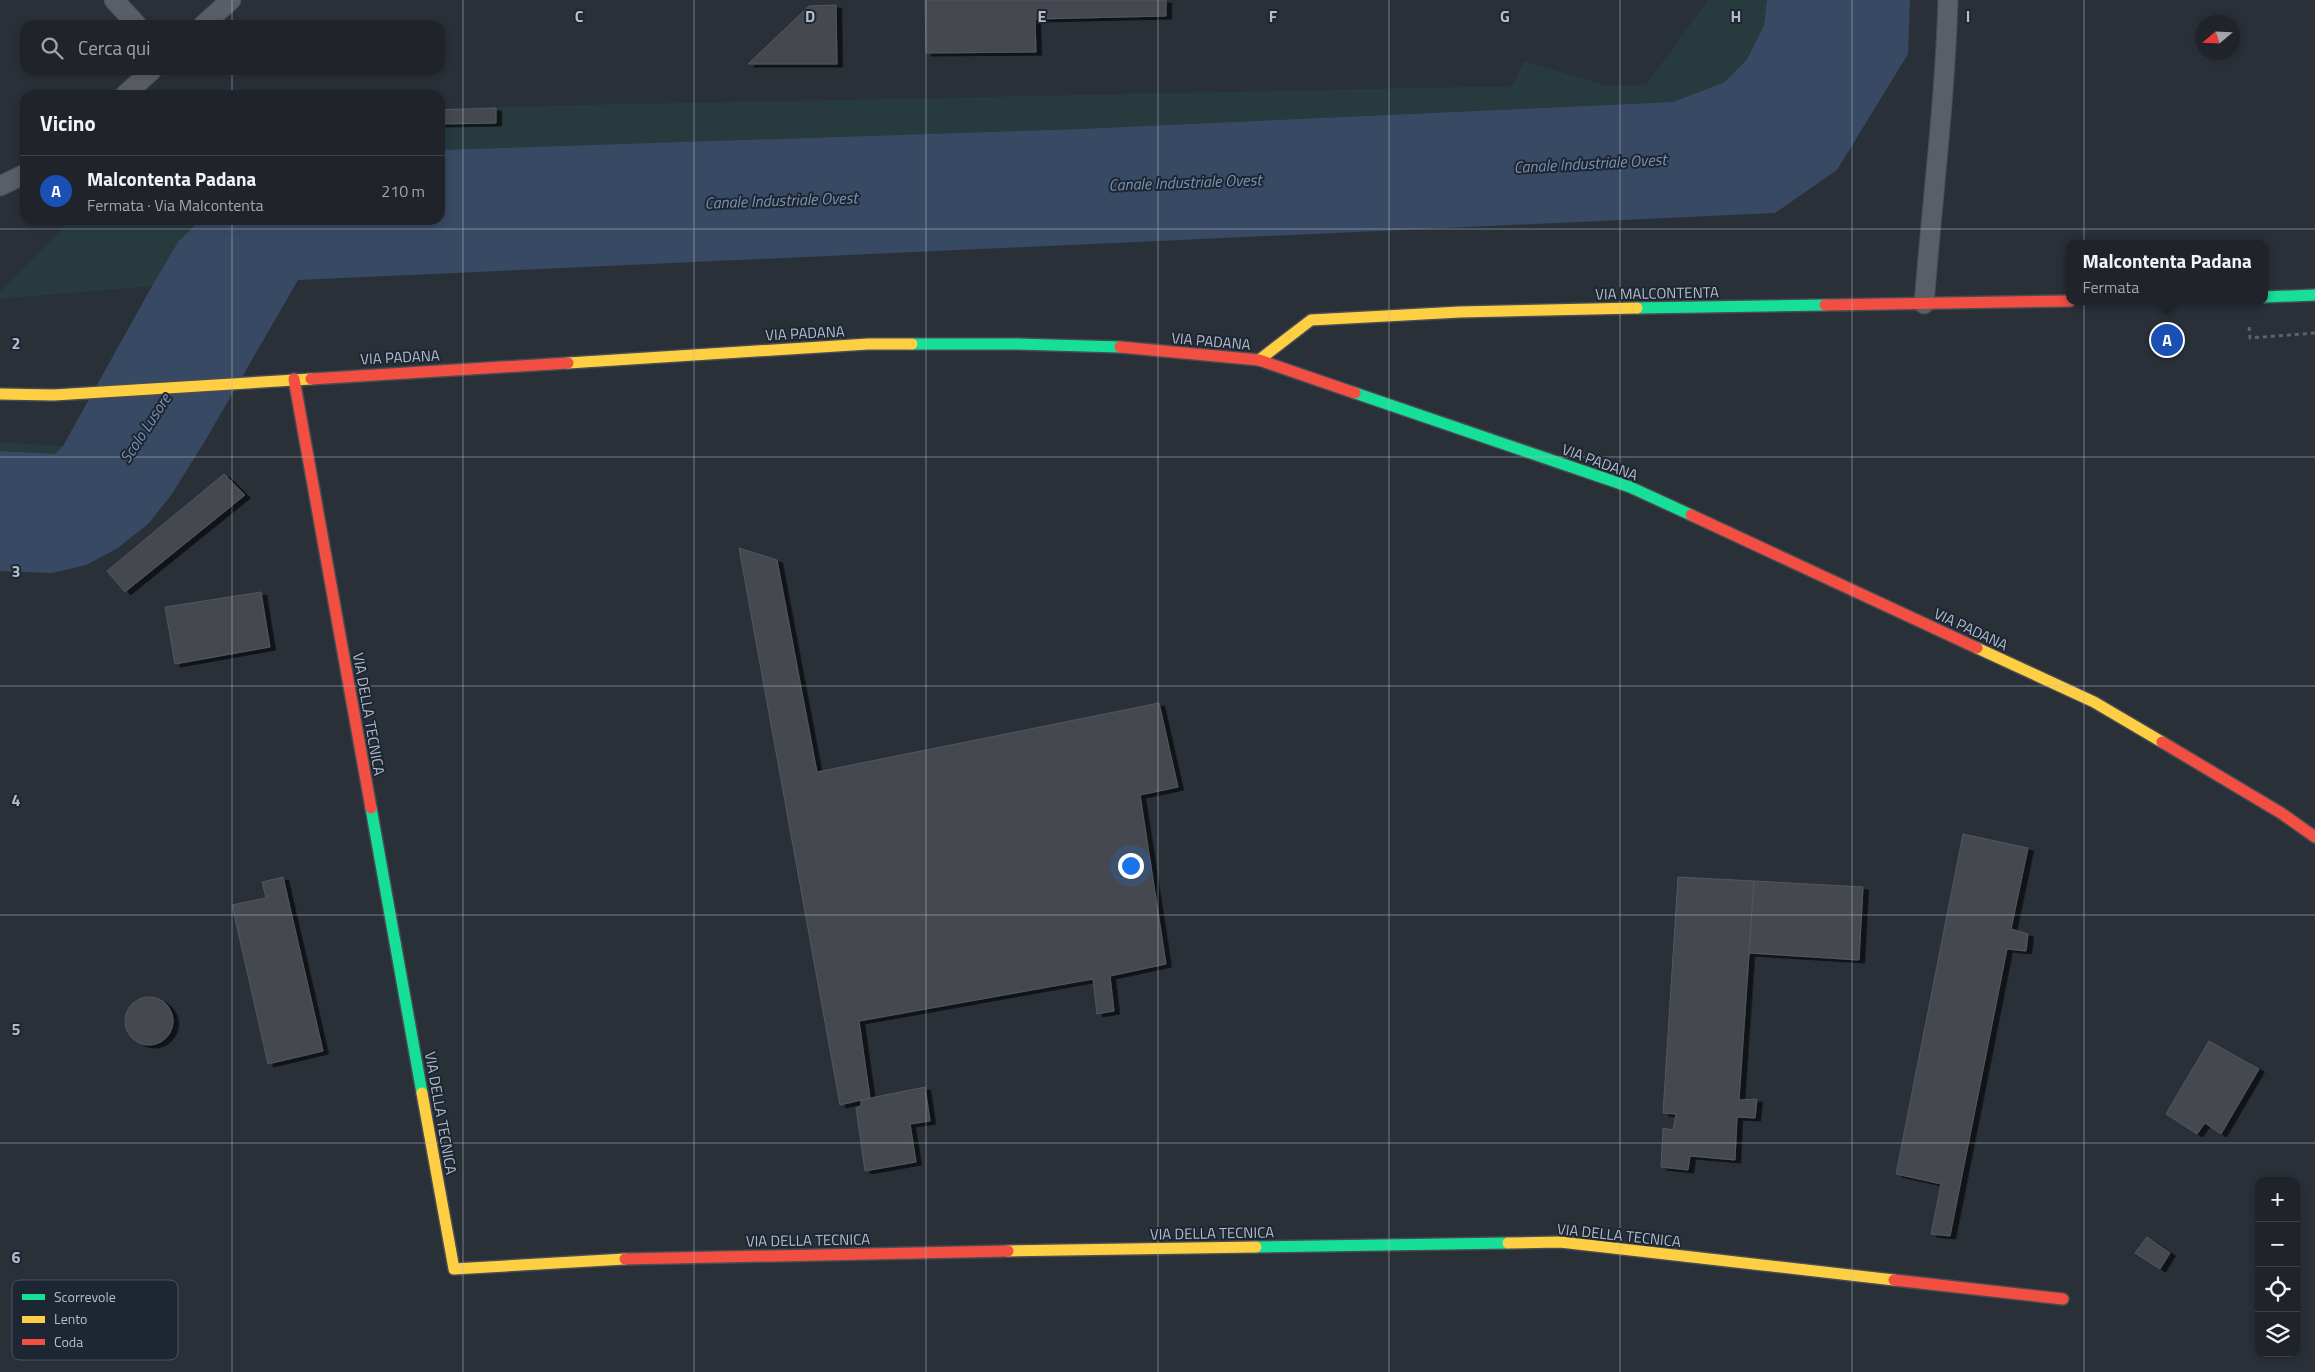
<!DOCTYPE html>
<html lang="it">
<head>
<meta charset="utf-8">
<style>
	:root { --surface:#20242a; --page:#2d3036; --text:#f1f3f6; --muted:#a2a4a8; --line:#3d4147; --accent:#2563eb }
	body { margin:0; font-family:"Titillium Web",sans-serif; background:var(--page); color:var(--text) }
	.controls { position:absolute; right:15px; bottom:15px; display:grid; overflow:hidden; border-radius:10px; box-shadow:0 2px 8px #0003 }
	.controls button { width:45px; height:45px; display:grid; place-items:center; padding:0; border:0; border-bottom:1px solid var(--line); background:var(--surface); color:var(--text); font:25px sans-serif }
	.compass { position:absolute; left:2195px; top:15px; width:45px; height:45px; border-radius:50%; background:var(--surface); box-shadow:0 2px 8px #0003; rotate:251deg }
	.you { position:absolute; left:1130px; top:865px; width:18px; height:18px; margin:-12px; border:4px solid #fff; border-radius:50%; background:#1a73e8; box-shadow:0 0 0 8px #1a73e833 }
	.badge { display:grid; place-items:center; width:32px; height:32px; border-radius:50%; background:var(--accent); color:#fff; font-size:16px; font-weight:700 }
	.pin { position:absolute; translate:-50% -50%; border:2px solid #fff; box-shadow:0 1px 5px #0006 }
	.popup { position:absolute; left:2066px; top:240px; width:202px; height:65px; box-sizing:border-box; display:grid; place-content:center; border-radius:10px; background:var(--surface); filter:drop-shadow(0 1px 4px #0005); font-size:16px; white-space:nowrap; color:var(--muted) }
	.popup b { font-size:19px; color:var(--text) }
	.popup::after { content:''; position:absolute; left:50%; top:100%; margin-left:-10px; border:10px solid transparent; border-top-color:var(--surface) }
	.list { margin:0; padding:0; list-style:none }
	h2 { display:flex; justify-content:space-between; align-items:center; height:65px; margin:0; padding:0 20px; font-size:21px }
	h2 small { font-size:16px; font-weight:400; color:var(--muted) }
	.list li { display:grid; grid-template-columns:32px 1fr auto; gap:15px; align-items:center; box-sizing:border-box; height:70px; padding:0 20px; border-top:1px solid var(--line) }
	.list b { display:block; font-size:19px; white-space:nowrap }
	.list p { margin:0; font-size:16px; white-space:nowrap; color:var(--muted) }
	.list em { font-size:16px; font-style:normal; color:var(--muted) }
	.icon { flex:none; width:28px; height:28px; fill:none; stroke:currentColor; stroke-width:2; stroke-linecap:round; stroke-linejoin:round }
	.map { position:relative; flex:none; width:2315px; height:1372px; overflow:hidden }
	.search { position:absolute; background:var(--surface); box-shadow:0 2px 8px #0003; left:20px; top:20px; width:425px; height:55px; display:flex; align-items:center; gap:12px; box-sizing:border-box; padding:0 18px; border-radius:15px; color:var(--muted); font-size:19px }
	.panel { position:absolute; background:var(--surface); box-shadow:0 2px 8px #0003; left:20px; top:90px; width:425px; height:135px; border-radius:15px }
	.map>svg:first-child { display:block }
	.green { fill:#273a3e }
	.water { fill:#384963 }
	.building { fill:#444950; stroke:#52575f; filter:url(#shadow) }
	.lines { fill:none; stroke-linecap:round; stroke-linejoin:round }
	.lane-casing { stroke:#484c53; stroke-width:21 }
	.fast-casing { stroke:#484c53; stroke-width:14 }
	.slow-casing { stroke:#484c53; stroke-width:14 }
	.jam-casing { stroke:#484c53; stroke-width:14 }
	.path { stroke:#5d636a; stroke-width:3; stroke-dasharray:4 4; stroke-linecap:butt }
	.lane { stroke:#5a5e66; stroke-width:19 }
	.fast { stroke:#16e098; stroke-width:11 }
	.slow { stroke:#ffcf43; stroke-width:11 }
	.jam { stroke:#f24e42; stroke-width:11 }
	.grid { fill:none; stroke:#b4bcc9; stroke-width:1; stroke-opacity:0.55 }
	.labels { text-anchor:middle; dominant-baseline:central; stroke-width:4; stroke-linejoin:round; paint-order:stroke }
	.street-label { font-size:15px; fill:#b4bcc9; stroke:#1d2633 }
	.water-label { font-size:16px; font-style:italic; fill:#7c92b1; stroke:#1d2633 }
	.key { fill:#1d2633; stroke:#4a5360; stroke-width:1 }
	.key-label { font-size:14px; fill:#b4bcc9 }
	.grid-label { font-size:16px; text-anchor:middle; font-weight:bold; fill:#b4bcc9; stroke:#1d2633; stroke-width:4; stroke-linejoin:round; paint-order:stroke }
</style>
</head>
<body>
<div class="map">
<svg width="2315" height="1372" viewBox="0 0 2315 1372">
	<defs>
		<filter id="shadow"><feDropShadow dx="5.5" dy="3" stdDeviation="0" flood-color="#0009"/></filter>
	</defs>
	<rect width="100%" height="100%" fill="#2a3038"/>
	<g class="green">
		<path d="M1708 0H1767L1764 25 1747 58 1725 82 1673 102 1080 129 440 150V108L1512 86 1524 61 1604 85H1646Z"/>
		<path d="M71 220H200L178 242 152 286 0 299V292Z"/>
		<path d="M0 442 63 446 55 454 0 451Z"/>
	</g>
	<path class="water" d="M1767 0H1910L1908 54 1837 170 1775 213 298 280 205 441 172 494 149 523 118 548 86 565 52 573 0 571V451L55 454 63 446 152 286 178 242 200 220H440V150L1080 129 1673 102 1725 82 1747 59 1764 25Z"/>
	<g class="building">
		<path d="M925 0H1166V16L1035 19 1036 52 926 53Z"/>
		<path d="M836 5 837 64H748L809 6Z"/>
		<path d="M496 108V123L440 124V110Z"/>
		<path d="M224 474 245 495 125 592 107 571Z"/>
		<path d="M739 548 777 560 817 772 1159 703 1178 787 1140 795 1166 964 1110 976 1114 1011 1097 1014 1093 979 859 1021 870 1098 840 1105Z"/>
		<path d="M261 592 270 647 175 664 165 607Z"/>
		<path d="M1963 834 2028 848 2011 929 2028 934 2026 951 2007 949 1950 1236 1931 1234 1941 1184 1896 1174Z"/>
		<path d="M283 877 323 1051 268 1064 232 905 266 898 262 882Z"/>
		<path d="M1678 877 1754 881 1739 1100 1757 1099 1755 1118 1737 1117 1735 1160 1690 1156 1688 1170 1661 1167 1663 1128 1673 1130 1676 1114 1663 1113Z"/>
		<path d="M1754 881 1863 887 1859 960 1749 953Z"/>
		<circle cx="149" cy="1021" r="24"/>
		<path d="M2209 1041 2259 1069 2221 1134 2205 1123 2197 1134 2166 1114Z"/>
		<path d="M925 1087 930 1121 910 1124 916 1162 865 1171 856 1108 861 1106V1100Z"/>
		<path d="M2147 1237 2170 1253 2160 1269 2135 1253Z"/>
	</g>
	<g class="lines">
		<defs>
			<g id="lane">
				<path d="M114 0 137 25"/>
				<path d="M203 25 231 0"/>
				<path d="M125 95 152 70"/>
				<path d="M0 186 25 174"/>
				<path d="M1924 304C1932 203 1945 101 1948 0"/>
			</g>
			<g id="fast">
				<path d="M2264 297 2315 295"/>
				<path d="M1637 308 1825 305"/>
				<path d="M912 344H1017L1120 347"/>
				<path d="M1355 393 1630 487 1691 515"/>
				<path d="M371 808 422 1093"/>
				<path d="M1256 1247 1508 1243"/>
			</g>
			<g id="slow">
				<path d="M1259 360 1311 320 1460 312 1637 308"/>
				<path d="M568 363 868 344H912"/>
				<path d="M0 394 54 395 311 379"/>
				<path d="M1977 648 2094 702 2162 742"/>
				<path d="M422 1093 454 1269 625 1259"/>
				<path d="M1508 1243 1560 1242 1894 1280"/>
				<path d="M1008 1251 1256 1247"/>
			</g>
			<g id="jam">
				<path d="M1825 305 2070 301"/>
				<path d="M1120 347 1259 360 1355 393"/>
				<path d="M294 379 371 808"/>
				<path d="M311 379 568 363"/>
				<path d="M1691 515 1977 648"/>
				<path d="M2162 742 2281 813 2315 837"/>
				<path d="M625 1259 1008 1251"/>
				<path d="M1894 1280 2063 1299"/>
			</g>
		</defs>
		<use href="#lane" class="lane-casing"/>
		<use href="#fast" class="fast-casing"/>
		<use href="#slow" class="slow-casing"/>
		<use href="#jam" class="jam-casing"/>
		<path class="path" d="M2249 327 2250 338 2315 333"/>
		<use href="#lane" class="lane"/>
		<use href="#fast" class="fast"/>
		<use href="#slow" class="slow"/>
		<use href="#jam" class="jam"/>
	</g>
	<path class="grid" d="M232 0V25M463 0V1372M694 0V1372M926 0V1372M1158 0V1372M1389 0V1372M1620 0V1372M1852 0V1372M2084 0V1372M232 70V95M232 220V1372M0 229H2315M0 457H2315M0 686H2315M0 915H2315M0 1143H2315"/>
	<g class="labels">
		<g class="street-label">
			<text transform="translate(1657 293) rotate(-1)">VIA MALCONTENTA</text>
			<text transform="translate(805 333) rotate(-3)">VIA PADANA</text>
			<text transform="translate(1211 341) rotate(5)">VIA PADANA</text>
			<text transform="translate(400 357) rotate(-3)">VIA PADANA</text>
			<text transform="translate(1600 462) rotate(20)">VIA PADANA</text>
			<text transform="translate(1971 629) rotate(25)">VIA PADANA</text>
			<text transform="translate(369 714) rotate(80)">VIA DELLA TECNICA</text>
			<text transform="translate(441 1113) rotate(80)">VIA DELLA TECNICA</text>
			<text transform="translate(1212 1233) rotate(-1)">VIA DELLA TECNICA</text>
			<text transform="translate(1619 1235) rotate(6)">VIA DELLA TECNICA</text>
			<text transform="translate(808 1240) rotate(-1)">VIA DELLA TECNICA</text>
		</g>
		<g class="water-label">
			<text transform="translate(1590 163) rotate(-3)">Canale Industriale Ovest</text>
			<text transform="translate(1185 182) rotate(-2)">Canale Industriale Ovest</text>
			<text transform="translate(781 200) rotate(-2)">Canale Industriale Ovest</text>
			<text transform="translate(145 428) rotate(-57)">Scolo Lusore</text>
		</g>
	</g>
	<rect x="12" y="1280" width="166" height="80" rx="8" class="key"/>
	<rect x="22" y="1294" width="23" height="6" fill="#16e098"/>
	<rect x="22" y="1316" width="23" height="7" fill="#ffcf43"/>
	<rect x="22" y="1339" width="23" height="6" fill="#f24e42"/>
	<g class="key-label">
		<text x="54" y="1302">Scorrevole</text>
		<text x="54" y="1324">Lento</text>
		<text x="54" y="1347">Coda</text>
	</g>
	<g class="grid-label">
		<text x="579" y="22">C</text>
		<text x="810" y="22">D</text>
		<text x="1042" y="22">E</text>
		<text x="1273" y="22">F</text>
		<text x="1505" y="22">G</text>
		<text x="1736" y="22">H</text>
		<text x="1968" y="22">I</text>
		<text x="16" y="349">2</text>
		<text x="16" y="577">3</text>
		<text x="16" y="806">4</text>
		<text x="16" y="1035">5</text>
		<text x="16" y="1263">6</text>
	</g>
</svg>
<div class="controls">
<button>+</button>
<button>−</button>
<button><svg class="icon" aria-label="locate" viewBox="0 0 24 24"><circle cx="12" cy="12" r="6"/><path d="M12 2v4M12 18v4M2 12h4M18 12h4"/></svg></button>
<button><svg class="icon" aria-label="layers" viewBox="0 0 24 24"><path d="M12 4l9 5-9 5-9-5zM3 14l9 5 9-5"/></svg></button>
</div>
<svg class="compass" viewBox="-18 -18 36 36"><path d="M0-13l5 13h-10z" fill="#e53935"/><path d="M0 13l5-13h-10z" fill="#a2a4a8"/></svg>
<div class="you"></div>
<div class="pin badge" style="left:2167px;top:340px;background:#1a4fb4">A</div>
<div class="popup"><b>Malcontenta Padana</b>Fermata</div>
<div class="search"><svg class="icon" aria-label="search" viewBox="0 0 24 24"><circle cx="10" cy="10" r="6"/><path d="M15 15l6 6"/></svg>Cerca qui</div>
<section class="panel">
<h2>Vicino<small></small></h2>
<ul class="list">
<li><span class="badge" style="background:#1a4fb4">A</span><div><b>Malcontenta Padana</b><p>Fermata · Via Malcontenta</p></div><em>210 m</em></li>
</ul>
</section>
</div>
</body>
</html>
